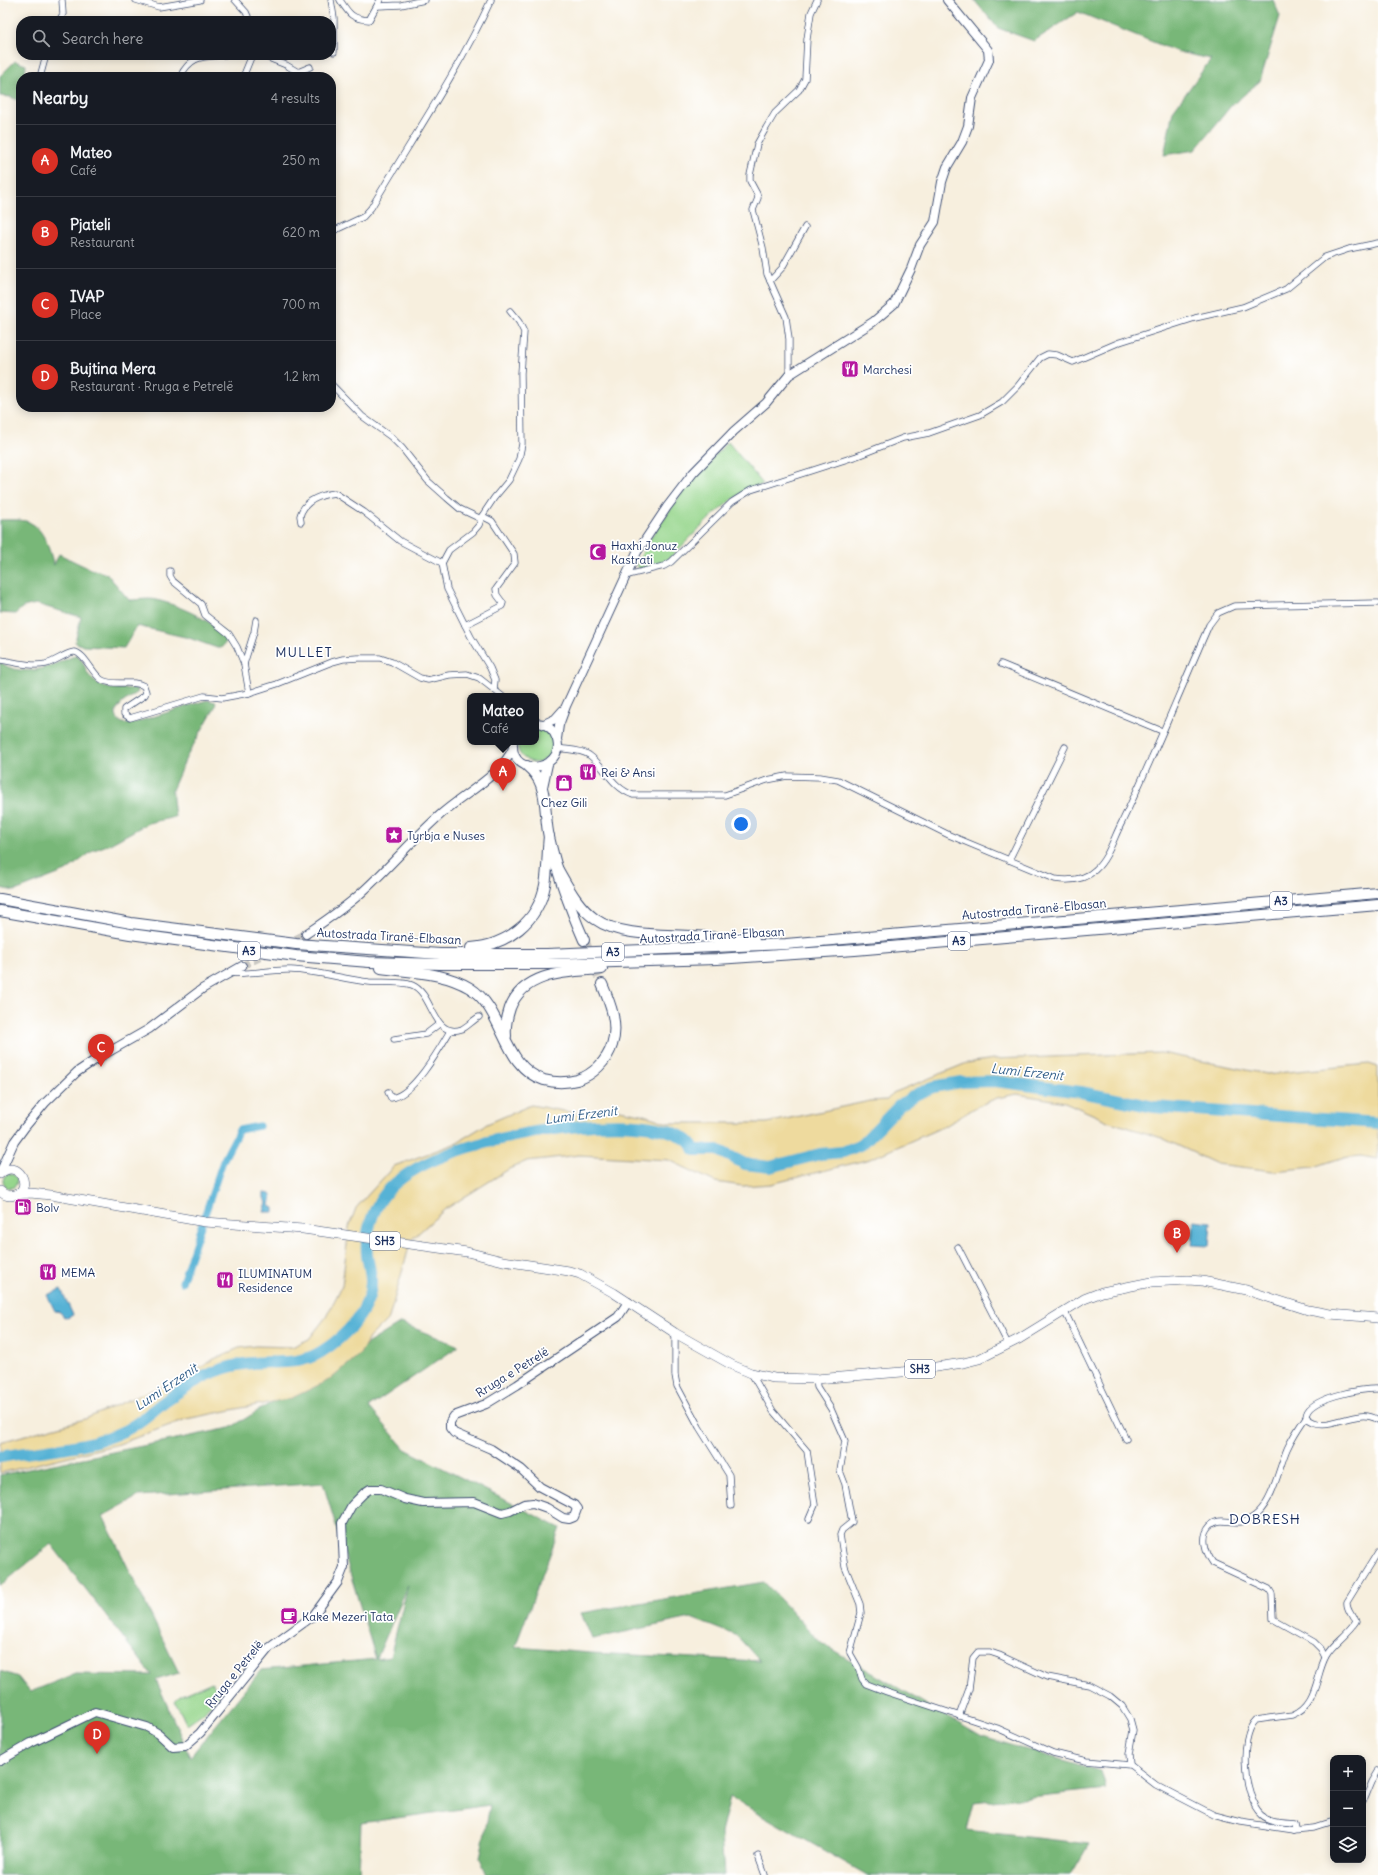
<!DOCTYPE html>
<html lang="en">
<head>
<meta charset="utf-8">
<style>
	:root { --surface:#171b24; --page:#242831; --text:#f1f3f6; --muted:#9ea1a6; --line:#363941; --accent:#d93025 }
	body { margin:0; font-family:Delius,sans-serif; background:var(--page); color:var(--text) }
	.controls { position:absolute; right:12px; bottom:12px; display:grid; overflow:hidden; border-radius:8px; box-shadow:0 2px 10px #0003 }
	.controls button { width:36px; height:36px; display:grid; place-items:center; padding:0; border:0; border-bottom:1px solid var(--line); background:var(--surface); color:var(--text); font:20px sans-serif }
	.you { position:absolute; left:741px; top:824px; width:14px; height:14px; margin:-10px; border:3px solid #fff; border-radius:50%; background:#1a73e8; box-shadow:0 0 0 6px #1a73e833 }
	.badge { display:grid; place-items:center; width:26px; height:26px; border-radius:50%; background:var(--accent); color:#fff; font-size:13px; font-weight:700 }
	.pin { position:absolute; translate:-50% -33px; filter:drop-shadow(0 1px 2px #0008) }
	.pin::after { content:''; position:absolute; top:21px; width:14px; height:12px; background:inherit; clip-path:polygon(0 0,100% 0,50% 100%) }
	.popup { position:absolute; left:467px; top:693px; width:72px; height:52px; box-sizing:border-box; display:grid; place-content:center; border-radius:8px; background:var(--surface); filter:drop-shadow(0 1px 3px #0005); font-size:13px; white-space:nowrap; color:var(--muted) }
	.popup b { font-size:15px; color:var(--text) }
	.popup::after { content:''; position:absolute; left:50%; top:100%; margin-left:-8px; border:8px solid transparent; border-top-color:var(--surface) }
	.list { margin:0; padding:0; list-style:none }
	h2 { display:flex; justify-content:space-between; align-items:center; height:52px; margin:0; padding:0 16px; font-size:17px }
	h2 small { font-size:13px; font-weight:400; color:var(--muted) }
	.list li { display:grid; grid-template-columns:26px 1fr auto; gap:12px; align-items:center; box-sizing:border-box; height:72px; padding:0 16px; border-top:1px solid var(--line) }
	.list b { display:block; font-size:15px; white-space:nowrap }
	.list p { margin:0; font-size:13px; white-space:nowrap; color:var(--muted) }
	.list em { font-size:13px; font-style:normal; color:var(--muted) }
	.icon { flex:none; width:22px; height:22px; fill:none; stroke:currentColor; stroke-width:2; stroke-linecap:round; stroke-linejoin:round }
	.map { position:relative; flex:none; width:1378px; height:1875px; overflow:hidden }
	.search { position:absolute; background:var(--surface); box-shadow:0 2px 10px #0003; left:16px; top:16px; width:320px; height:44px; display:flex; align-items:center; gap:10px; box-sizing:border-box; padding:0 14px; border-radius:16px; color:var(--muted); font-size:15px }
	.panel { position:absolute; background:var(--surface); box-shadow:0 2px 10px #0003; left:16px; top:72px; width:320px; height:340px; border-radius:16px }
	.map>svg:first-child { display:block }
	.green { fill:#96d68c; stroke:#588275 }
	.forest { fill:#78b778; stroke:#4a736b; fill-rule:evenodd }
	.sand { fill:#eeda9e; stroke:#84847e }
	.water { fill:#57b2d5; stroke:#39709a }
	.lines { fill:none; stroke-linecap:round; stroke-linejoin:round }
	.canal { stroke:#57b2d5; stroke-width:7 }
	.river { stroke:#57b2d5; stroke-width:12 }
	.secondary-tunnel { stroke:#cbc9c4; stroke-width:8; stroke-dasharray:8 4; stroke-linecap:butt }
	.highway-tunnel { stroke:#cbc9c4; stroke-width:10; stroke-dasharray:10 5; stroke-linecap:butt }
	.street-casing { stroke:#3c4c71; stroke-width:7 }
	.secondary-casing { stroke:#3c4c71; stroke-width:10 }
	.primary-casing { stroke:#3c4c71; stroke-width:10 }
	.highway-casing { stroke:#3c4c71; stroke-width:12 }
	.street { stroke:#fff; stroke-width:5.5 }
	.secondary { stroke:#fff; stroke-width:8 }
	.primary { stroke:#fff; stroke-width:9 }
	.highway { stroke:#fff; stroke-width:10 }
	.labels { text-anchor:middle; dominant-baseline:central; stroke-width:3.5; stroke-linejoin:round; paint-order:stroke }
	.shield { fill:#fff; stroke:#5f6d8e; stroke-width:1 }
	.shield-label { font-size:11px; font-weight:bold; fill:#1b2f5e }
	.poi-label { font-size:12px; fill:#1b2f5e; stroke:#fff; text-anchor:start }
	.street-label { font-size:12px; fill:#1b2f5e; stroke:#fff }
	.water-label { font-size:13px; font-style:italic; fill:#305d88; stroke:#fff }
	.quarter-label { font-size:14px; letter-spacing:1px; fill:#1b2f5e; stroke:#fff }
</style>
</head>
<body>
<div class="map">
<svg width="1378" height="1875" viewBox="0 0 1378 1875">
	<rect width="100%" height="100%" fill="#fff"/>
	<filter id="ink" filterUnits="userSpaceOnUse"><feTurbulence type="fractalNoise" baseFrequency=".025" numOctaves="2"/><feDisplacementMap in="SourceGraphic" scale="8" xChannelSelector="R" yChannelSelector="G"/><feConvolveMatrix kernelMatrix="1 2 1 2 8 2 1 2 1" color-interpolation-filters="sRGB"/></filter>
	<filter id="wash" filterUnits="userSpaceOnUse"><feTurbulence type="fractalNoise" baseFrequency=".012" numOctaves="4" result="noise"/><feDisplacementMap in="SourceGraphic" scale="16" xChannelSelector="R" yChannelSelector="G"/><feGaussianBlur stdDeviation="0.9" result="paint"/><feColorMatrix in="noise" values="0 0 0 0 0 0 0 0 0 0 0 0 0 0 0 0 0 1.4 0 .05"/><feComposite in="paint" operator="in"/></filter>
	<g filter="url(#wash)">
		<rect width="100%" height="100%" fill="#f7efde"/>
		<g class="green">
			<path d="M728 442 763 484C726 496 699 530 671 557L663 563 639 569 637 565 639 559 651 537 691 480Z"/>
			<path d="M536 727 548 732 554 744 550 756 539 763C526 762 517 756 517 742H536Z"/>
			<circle cx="10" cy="1181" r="7"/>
			<path d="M212 1682 219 1695 203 1713 187 1724 175 1702 180 1696Z"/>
		</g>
		<g class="forest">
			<path d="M974 0H1273L1280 16 1260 81 1230 107 1195 150 1164 155 1173 111 1211 59 1178 52 1078 12 1034 41 998 28Z"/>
			<path d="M15 61 26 65 25 77H21V102L11 97 0 96V76Z"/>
			<path d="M0 520C9 520 21 519 29 522 45 529 49 550 54 565L59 554 88 568 107 574 129 600C137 600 150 598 157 600 181 606 205 618 226 634L227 641 221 648H217L189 638 137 626 124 648 83 646 75 642 81 617 36 604 23 607 15 614 0 613Z"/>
			<path d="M77 655C84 662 84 666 88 674 100 692 117 689 137 688L138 692 122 703 116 711C115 720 121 724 130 724L207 700 216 702 215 707 186 758 172 790 175 817 148 823 110 844 94 850 66 871 15 891 0 888V662C4 664 7 667 11 668 36 676 55 663 77 655Z"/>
			<path d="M401 1323 459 1346 369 1407 405 1449 560 1528 515 1647 591 1653 760 1661 737 1636 691 1618 592 1639 581 1613 764 1582 821 1643 982 1737 1101 1771 1106 1789 973 1803 966 1830 1089 1844 1071 1875H867L730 1797 721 1833 724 1875H487L480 1858 490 1805 361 1823 359 1875H0V1671L18 1677 30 1692 75 1674 152 1675 51 1544 0 1586V1475L230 1428ZM323 1483 376 1659 261 1670 190 1757 156 1680 179 1673 103 1516 139 1496ZM408 1585 390 1657 377 1659V1658Z"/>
		</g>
		<path class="sand" d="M1161 1053 1267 1074 1369 1064 1378 1067V1159L1361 1156 1341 1158 1314 1167 1273 1171 1217 1164 1162 1138 1110 1122 1065 1102 1017 1094 997 1098 978 1106 947 1125 870 1159 771 1184 743 1186 715 1182 669 1160 579 1155 527 1161 509 1169 444 1210 411 1240 389 1318 369 1338 360 1354 331 1379 292 1398 186 1419 119 1444 0 1473V1442L85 1419 144 1393 184 1379 214 1359 239 1348 256 1346 292 1347 309 1339 326 1317 342 1286 349 1227 356 1208 394 1166 454 1144 487 1124 531 1105 579 1114 614 1109 641 1114 668 1123H767L870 1101 887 1100 893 1093 967 1063 994 1059Z"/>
		<g class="water">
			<path d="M264 1193 272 1194 270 1206 274 1208V1212H264L267 1202 264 1198Z"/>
			<path d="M1194 1220 1211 1222 1209 1246 1192 1245Z"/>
			<path d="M61 1289 73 1315 67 1318 64 1317 60 1312 55 1311 47 1295Z"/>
		</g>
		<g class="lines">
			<path class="canal" d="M182 1282 223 1161 239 1130 259 1126"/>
			<path class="river" d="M0 1457C42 1449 88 1449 126 1430 140 1423 150 1413 161 1404 183 1388 207 1372 233 1366 265 1357 291 1370 321 1352 345 1337 372 1310 371 1280 371 1272 368 1263 367 1255 365 1234 372 1210 385 1194 400 1175 425 1163 446 1155 496 1135 642 1106 687 1140 690 1142 692 1146 695 1150H718L745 1164 770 1167 820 1154 843 1152 862 1144 900 1105 917 1094 933 1087 961 1082 994 1081 1081 1092 1154 1107 1378 1123"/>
		</g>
	</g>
	<g filter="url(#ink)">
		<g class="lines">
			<path class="secondary-tunnel" d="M242 966 306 934"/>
			<path class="highway-tunnel" d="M584 940 602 984"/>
			<defs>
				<g id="street">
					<path d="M136 0 159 7 200 0"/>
					<path d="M235 0 246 12 250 21"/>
					<path d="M331 0 334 18V52"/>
					<path d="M340 0C349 14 352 19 369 20L380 0"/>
					<path d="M378 6 401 5 425 0"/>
					<path d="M59 21 63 14 62 0"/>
					<path d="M261 55 286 65 298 72 310 67"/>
					<path d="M40 77 46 55"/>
					<path d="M180 77C191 55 202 57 225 55"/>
					<path d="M243 77 252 55"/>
					<path d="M331 232 363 217 371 208C412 139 457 73 491 0"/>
					<path d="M770 281 767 274 763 248 753 210 758 198 757 194 750 181V175L757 144 766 128 775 113 799 90 805 79 807 39 811 13 817 0"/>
					<path d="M789 375V339L786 317 770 281 782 268 805 227"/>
					<path d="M331 384 362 416 391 437 402 448 428 481 447 498 460 509 481 519"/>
					<path d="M301 522 300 516C304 501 320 495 335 493L364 512 400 541 442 563"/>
					<path d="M170 571V576L173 581 201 604 205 615 229 634 237 647 244 664"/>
					<path d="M628 575 664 566 671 562 732 502 751 490 857 456 903 438 929 433 980 415 1002 402 1018 386 1040 358 1048 354 1057 355 1073 362 1120 342 1195 318 1243 307 1286 289 1325 257 1349 249 1378 243"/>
					<path d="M465 625 502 606 503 603 497 595 496 589 515 563 514 554 492 521 482 516"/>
					<path d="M0 660C16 662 30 667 46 664 54 662 68 652 74 652 84 652 93 675 102 680 115 687 132 679 144 686L146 692 145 695 124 709V714L130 718 204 696 222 698 249 693 277 684 332 662 343 659 358 658H380L392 662 420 678 428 680 449 675 467 674 479 678 502 696"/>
					<path d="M1001 664 1162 731"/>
					<path d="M494 689 495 680 490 668 471 637 447 589 442 563 449 550 473 532 479 525 482 516 494 498 509 480 519 459 522 444 521 373 524 332 519 322 510 311"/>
					<path d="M249 693 244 664 254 632 256 620"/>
					<path d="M557 748C567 750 580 749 589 755 606 767 611 787 633 795H725L767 780 787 776 820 777 838 780 949 835 1055 879C1069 881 1085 880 1095 870 1108 859 1114 837 1122 822 1153 758 1180 691 1209 625L1218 613 1234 606 1378 603"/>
					<path d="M1009 860 1065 747"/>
					<path d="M230 973C251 975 270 969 291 970 317 971 343 979 369 982 381 983 401 981 412 985 434 994 432 1039 462 1029 468 1026 473 1020 479 1017"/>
					<path d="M394 1039 426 1034 439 1024"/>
					<path d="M388 1092 391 1098C413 1096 440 1048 450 1031"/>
					<path d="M958 1247 1008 1344"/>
					<path d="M1064 1310 1126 1439"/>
					<path d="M675 1333V1375L677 1386 699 1427 729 1475 731 1506"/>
					<path d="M751 1373 773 1411 807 1451 815 1505 809 1519"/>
					<path d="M816 1379 817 1387 831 1409 845 1441 840 1471 845 1484 852 1522 842 1530 840 1535 845 1567 860 1604 861 1613 850 1653 858 1667 862 1679 866 1684 887 1692 997 1728 1053 1753 1086 1761 1130 1765 1156 1785 1214 1815 1241 1822 1294 1830 1314 1828 1333 1822"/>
					<path d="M1378 1389C1363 1388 1306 1398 1306 1417 1326 1437 1355 1405 1378 1420"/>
					<path d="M1306 1417C1299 1427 1292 1438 1287 1449 1279 1468 1273 1499 1258 1513 1239 1532 1222 1513 1210 1526 1200 1537 1206 1553 1213 1563L1269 1589 1272 1594 1273 1619 1314 1642 1321 1649 1325 1657"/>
					<path d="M959 1716 969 1689 973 1658 978 1652H990L999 1655 1047 1677 1089 1685 1110 1696 1122 1706 1130 1719 1133 1730 1129 1754 1130 1765"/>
					<path d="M1363 1801 1372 1779 1378 1769"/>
					<path d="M1294 1830 1296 1828 1295 1823C1285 1822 1270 1822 1262 1815 1244 1798 1238 1738 1256 1720L1292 1715C1318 1705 1315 1676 1326 1656 1333 1643 1347 1636 1355 1623 1353 1615 1346 1610 1347 1602L1378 1552"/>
					<path d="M758 1856 765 1875"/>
				</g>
				<g id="secondary">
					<path d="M544 724 555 719 563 710"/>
					<path d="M557 739 559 725 566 706 637 552 667 507 693 473 734 431 766 403 789 375 873 322 894 304 911 269 920 245 935 222 942 182 947 167 962 142 968 126 972 98 989 60 988 50 984 45 947 0"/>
					<path d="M513 742C510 784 574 767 554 733 550 727 544 723 536 723"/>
					<path d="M306 934C325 921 343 909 360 894 388 869 412 840 440 815 462 795 502 775 513 748"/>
					<path d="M0 1173 14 1142 25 1127 45 1103 77 1072 98 1058 149 1029 202 989 242 966"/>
					<path d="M0 1761 31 1743 95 1712 147 1727 159 1734 173 1747 185 1746 200 1733 269 1648 313 1616 338 1582 344 1567 342 1523 352 1505 364 1493 370 1489H381L405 1499 423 1503 474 1502 502 1513 510 1511 524 1504 533 1503 547 1508 563 1518 569 1519 574 1517 577 1509 574 1505 540 1487 521 1469 491 1449 454 1433 450 1428V1422L454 1416 486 1404 517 1385 618 1317 628 1302"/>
				</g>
				<g id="primary">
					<path d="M0 1174C18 1157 35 1189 14 1195 9 1197 4 1195 0 1191"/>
					<path d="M16 1195 30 1193 51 1195 205 1222 303 1229 467 1252 503 1261 569 1271 580 1274 614 1293 675 1333 732 1365 751 1373 774 1378 816 1379 902 1372 963 1363 979 1359 1019 1339 1084 1299 1102 1292 1151 1282 1188 1280 1202 1281 1246 1290 1308 1310 1330 1314 1378 1318"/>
				</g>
				<g id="highway">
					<path d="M527 766C533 771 538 777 541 785 547 801 545 821 549 837 557 873 569 906 584 940"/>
					<path d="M542 787 547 764"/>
					<path d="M557 868C568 887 577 906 595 919 620 937 663 934 693 936 713 937 733 939 754 940"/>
					<path d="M0 899 131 923 296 944 440 954H547L786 944 1378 893"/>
					<path d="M0 911 130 934 296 956 369 962 440 964H548L717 959 855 950 1378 905"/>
					<path d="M471 948C507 945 538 922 545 885 548 869 547 853 549 836"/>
					<path d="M381 968C410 972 444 972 470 988 505 1010 502 1067 544 1080 555 1083 566 1083 577 1080 593 1075 607 1061 612 1045 619 1024 610 1003 602 984"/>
					<path d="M506 1036C505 1026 507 1017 510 1008 524 971 569 972 602 969"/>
				</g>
			</defs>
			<use href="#street" class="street-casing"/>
			<use href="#secondary" class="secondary-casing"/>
			<use href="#primary" class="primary-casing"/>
			<use href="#highway" class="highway-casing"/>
			<use href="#street" class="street"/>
			<use href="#secondary" class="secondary"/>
			<use href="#primary" class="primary"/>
			<use href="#highway" class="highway"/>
		</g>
	</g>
	<defs>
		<symbol id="restaurant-square" viewBox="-11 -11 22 22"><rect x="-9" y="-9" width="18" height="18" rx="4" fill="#b5179e" stroke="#fff"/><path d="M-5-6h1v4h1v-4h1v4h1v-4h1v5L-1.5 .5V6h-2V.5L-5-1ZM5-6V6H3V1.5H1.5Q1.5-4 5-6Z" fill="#fff"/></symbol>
		<symbol id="mosque-square" viewBox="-11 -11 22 22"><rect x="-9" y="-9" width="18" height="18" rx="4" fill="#b5179e" stroke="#fff"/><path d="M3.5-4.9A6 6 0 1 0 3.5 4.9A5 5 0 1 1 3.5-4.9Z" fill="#fff"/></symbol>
		<symbol id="shop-square" viewBox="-11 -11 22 22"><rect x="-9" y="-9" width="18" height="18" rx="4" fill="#b5179e" stroke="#fff"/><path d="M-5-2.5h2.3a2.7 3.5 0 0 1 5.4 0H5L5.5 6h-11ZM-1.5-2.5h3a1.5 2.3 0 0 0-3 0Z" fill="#fff"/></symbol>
		<symbol id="sight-square" viewBox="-11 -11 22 22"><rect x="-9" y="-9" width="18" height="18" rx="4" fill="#b5179e" stroke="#fff"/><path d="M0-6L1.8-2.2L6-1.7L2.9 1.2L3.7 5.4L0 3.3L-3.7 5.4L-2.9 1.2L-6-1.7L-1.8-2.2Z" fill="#fff"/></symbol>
		<symbol id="fuel-square" viewBox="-11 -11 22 22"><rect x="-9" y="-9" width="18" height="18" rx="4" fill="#b5179e" stroke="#fff"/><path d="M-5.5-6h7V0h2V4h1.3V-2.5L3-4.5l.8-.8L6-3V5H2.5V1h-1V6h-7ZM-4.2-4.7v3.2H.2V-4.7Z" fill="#fff"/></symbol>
		<symbol id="cafe-square" viewBox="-11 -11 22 22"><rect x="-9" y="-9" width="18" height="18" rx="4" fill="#b5179e" stroke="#fff"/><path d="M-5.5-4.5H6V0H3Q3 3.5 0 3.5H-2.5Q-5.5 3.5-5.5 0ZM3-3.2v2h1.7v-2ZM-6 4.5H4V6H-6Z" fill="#fff"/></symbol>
	</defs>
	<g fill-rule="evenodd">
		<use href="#restaurant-square" x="840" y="359" width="20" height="20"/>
		<use href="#mosque-square" x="588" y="542" width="20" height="20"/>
		<use href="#restaurant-square" x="578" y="762" width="20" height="20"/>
		<use href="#shop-square" x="554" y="773" width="20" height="20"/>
		<use href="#sight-square" x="384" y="825" width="20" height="20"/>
		<use href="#fuel-square" x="13" y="1197" width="20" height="20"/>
		<use href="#restaurant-square" x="38" y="1262" width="20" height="20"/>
		<use href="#restaurant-square" x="215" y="1270" width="20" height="20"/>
		<use href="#cafe-square" x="279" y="1606" width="20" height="20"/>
	</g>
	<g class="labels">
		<g class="shield">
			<rect x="1270" y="892" width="22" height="18" rx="3"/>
			<rect x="948" y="932" width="22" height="18" rx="3"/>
			<rect x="238" y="942" width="22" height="18" rx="3"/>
			<rect x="602" y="943" width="22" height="18" rx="3"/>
			<rect x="370" y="1232" width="30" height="18" rx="3"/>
			<rect x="905" y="1360" width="30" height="18" rx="3"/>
		</g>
		<g class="shield-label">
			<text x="1281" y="901">A3</text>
			<text x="959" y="941">A3</text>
			<text x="249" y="951">A3</text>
			<text x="613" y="952">A3</text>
			<text x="385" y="1241">SH3</text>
			<text x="920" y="1369">SH3</text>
		</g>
		<g class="poi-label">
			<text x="863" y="369">Marchesi</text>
			<text x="611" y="545">Haxhi Jonuz<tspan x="611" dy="14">Kastrati</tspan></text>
			<text x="601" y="772">Rei &amp; Ansi</text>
			<text x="564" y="802" text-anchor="middle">Chez Gili</text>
			<text x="407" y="835">Tyrbja e Nuses</text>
			<text x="36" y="1207">Bolv</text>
			<text x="61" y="1272">MEMA</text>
			<text x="238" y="1273">ILUMINATUM<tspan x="238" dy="14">Residence</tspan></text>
			<text x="302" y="1616">Kake Mezeri Tata</text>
		</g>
		<g class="street-label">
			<text transform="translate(1034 909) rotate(-5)">Autostrada Tiranë-Elbasan</text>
			<text transform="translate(712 935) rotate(-3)">Autostrada Tiranë-Elbasan</text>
			<text transform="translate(389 936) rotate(3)">Autostrada Tiranë-Elbasan</text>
			<text transform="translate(512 1372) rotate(-32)">Rruga e Petrelë</text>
			<text transform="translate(234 1674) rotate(-51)">Rruga e Petrelë</text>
		</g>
		<g class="water-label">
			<text transform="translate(1027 1072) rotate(6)">Lumi Erzenit</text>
			<text transform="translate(581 1115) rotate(-7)">Lumi Erzenit</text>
			<text transform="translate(166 1387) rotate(-34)">Lumi Erzenit</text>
		</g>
		<g class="quarter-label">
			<text x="304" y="652">MULLET</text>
			<text x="1265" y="1519">DOBRESH</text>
		</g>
	</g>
</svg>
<div class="controls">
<button>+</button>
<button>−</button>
<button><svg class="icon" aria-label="layers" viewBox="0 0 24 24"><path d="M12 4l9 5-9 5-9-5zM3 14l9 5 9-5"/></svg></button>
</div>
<div class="you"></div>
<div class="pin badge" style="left:503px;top:791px">A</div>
<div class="popup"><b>Mateo</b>Café</div>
<div class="pin badge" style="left:1177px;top:1253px">B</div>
<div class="pin badge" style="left:101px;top:1067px">C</div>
<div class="pin badge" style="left:97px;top:1754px">D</div>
<div class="search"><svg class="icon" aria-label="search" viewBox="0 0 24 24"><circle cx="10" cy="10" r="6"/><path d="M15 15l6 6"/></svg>Search here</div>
<section class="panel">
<h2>Nearby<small>4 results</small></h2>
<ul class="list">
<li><span class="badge">A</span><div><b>Mateo</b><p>Café</p></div><em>250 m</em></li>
<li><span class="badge">B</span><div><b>Pjateli</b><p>Restaurant</p></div><em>620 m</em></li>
<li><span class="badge">C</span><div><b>IVAP</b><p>Place</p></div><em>700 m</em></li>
<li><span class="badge">D</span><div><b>Bujtina Mera</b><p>Restaurant · Rruga e Petrelë</p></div><em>1.2 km</em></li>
</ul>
</section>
</div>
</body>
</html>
